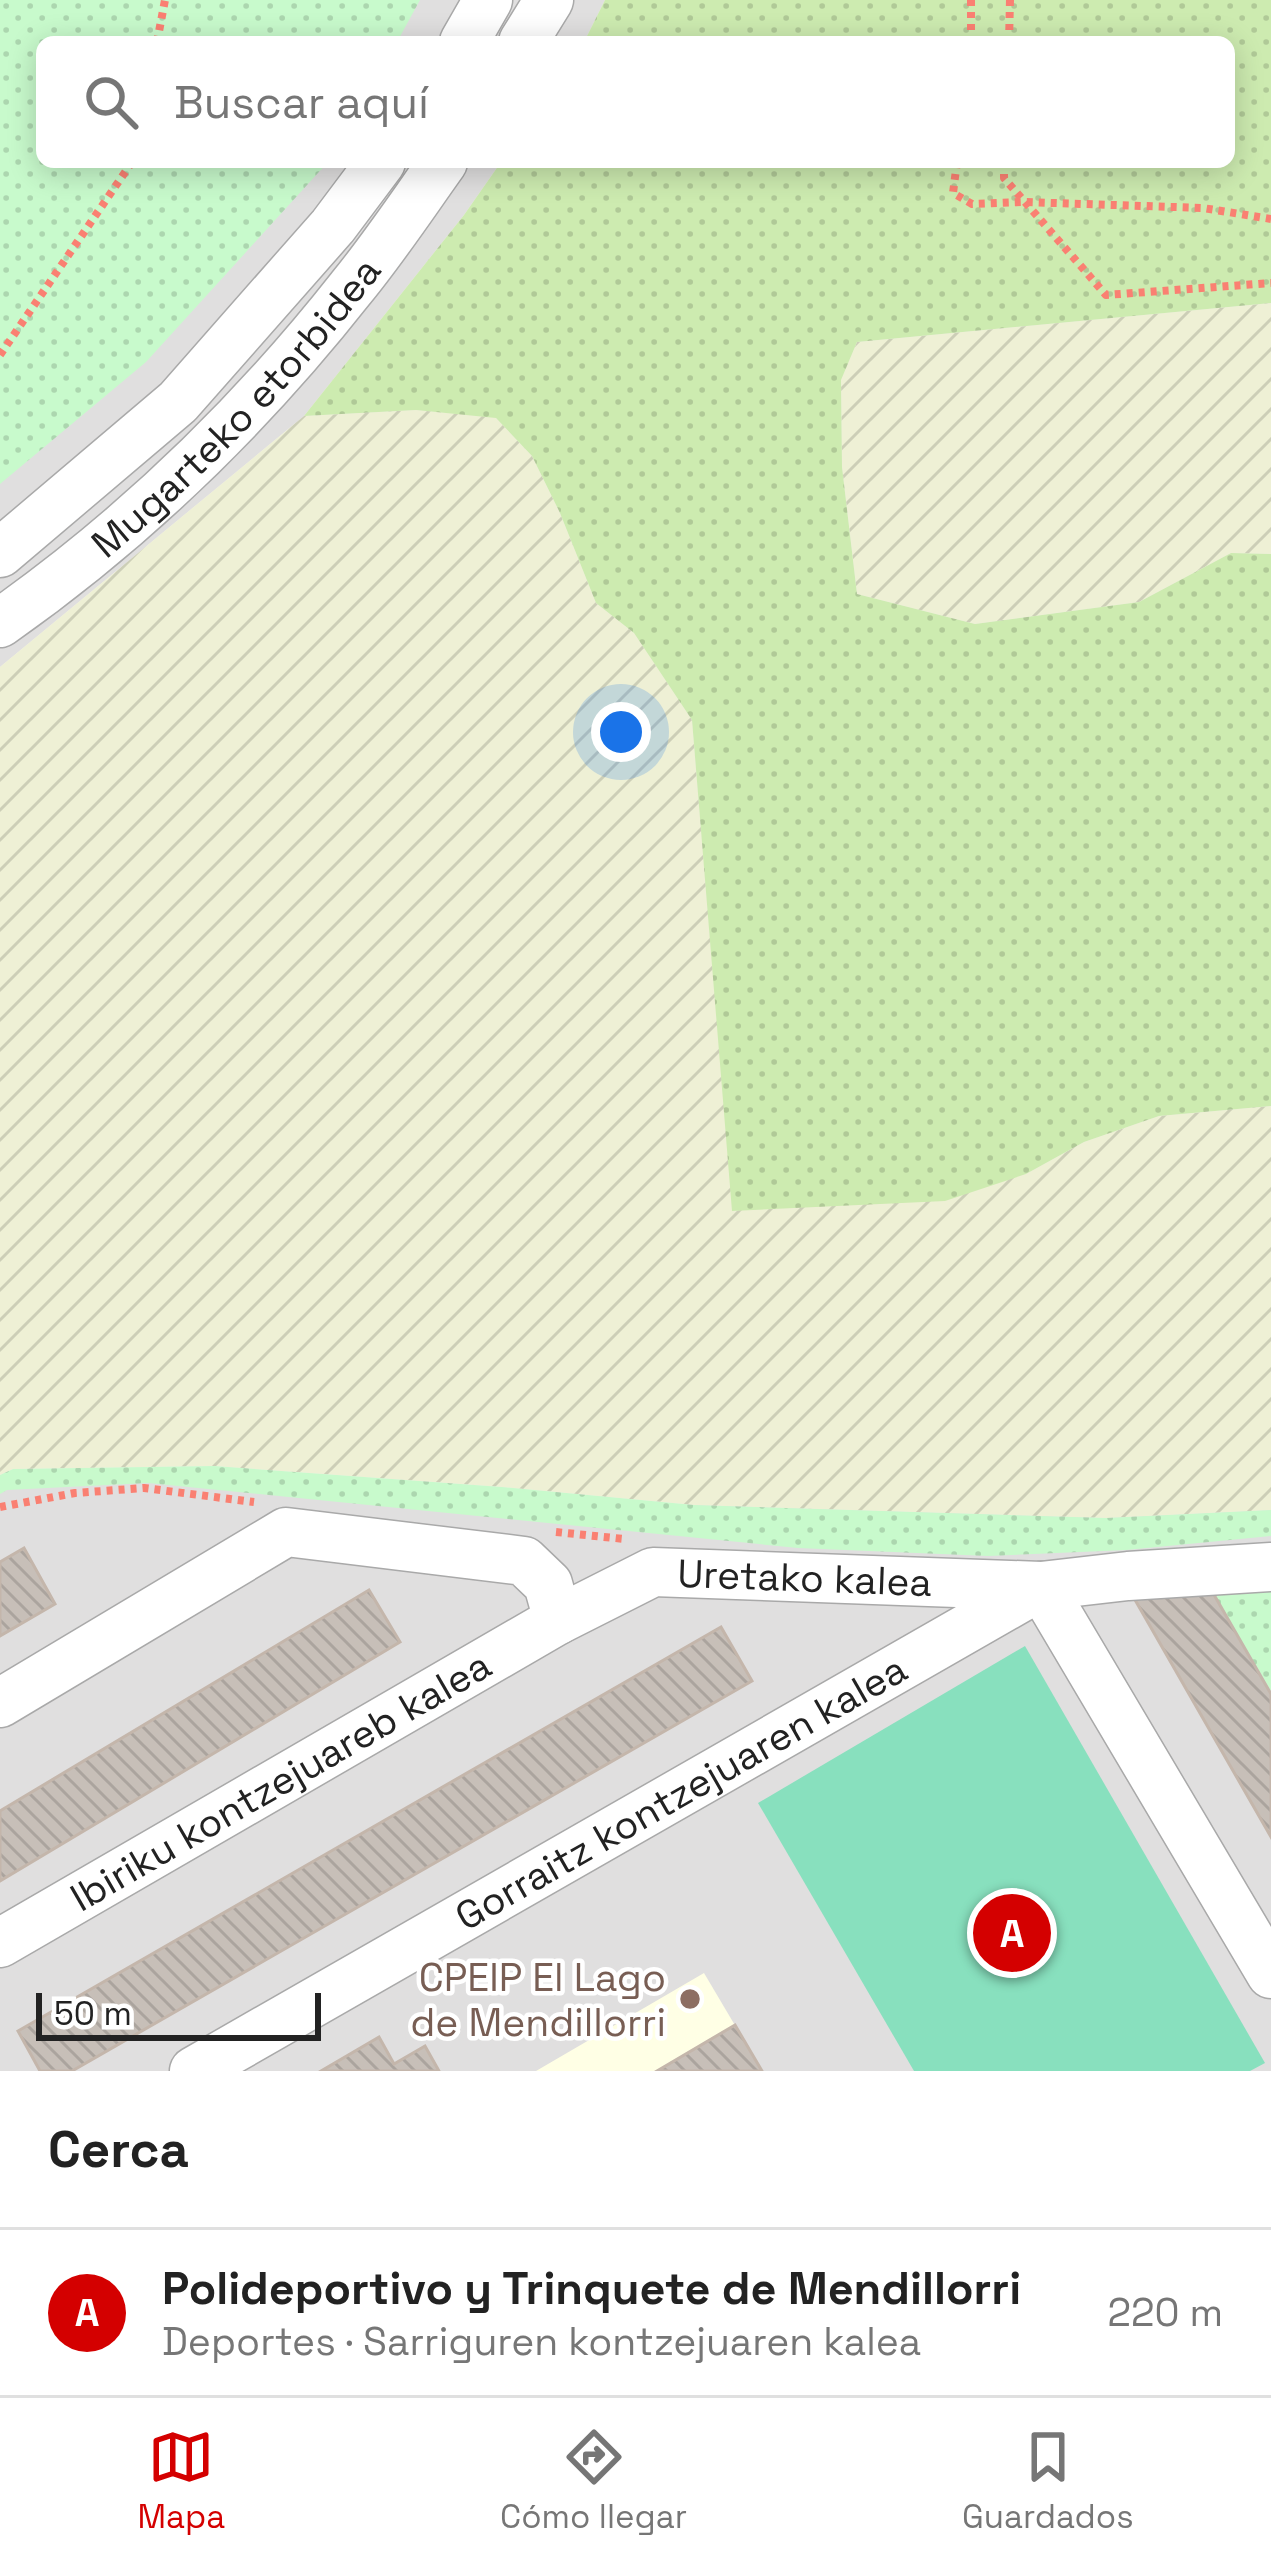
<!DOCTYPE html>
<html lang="es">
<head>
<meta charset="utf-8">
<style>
	:root { --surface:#fff; --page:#f6f6f6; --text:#222; --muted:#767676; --line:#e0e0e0; --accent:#d40000 }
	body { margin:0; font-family:"Space Grotesk",sans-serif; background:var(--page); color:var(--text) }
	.scale { position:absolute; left:36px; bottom:30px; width:285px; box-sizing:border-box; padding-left:12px; border:6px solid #222; border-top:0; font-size:33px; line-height:42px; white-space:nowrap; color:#222; -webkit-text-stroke:9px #fff; paint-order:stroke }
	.you { position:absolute; left:621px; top:732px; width:42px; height:42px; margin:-30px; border:9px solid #fff; border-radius:50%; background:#1a73e8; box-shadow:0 0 0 18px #1a73e833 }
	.badge { display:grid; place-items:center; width:78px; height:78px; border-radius:50%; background:var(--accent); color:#fff; font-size:39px; font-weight:700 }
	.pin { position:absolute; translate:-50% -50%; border:6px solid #fff; box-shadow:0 3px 12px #0006 }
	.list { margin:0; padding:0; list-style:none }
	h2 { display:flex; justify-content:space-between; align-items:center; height:156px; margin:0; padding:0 48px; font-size:51px }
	h2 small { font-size:39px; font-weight:400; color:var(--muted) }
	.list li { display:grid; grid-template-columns:78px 1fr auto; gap:36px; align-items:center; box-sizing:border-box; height:168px; padding:0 48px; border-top:3px solid var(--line) }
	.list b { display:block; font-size:45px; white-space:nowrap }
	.list p { margin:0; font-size:39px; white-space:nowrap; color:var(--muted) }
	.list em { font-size:39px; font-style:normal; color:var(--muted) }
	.icon { flex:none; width:66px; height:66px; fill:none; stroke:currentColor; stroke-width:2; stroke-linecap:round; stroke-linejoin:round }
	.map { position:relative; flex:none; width:1271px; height:2071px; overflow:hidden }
	.search { position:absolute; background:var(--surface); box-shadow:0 6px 30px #0003; left:36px; right:36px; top:36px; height:132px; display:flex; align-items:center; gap:30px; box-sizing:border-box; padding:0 42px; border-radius:18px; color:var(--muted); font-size:45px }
	.sheet { height:324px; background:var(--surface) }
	nav { display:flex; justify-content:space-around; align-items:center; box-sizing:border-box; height:168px; border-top:3px solid var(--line); background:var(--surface); font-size:33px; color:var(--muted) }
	nav a { display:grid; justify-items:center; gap:6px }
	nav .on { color:var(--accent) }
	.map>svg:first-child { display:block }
	.residential { fill:#e0dfdf }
	.education { fill:#ffffe5 }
	.farmland { fill:url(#farmland-furrows) }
	.grass { fill:url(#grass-dots) }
	.park { fill:url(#park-dots) }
	.pitch { fill:#88e0be }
	.building { fill:url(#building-back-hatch); stroke:#c4b6ab; stroke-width:3 }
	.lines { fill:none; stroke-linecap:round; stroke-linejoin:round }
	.minor-casing { stroke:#a9a9a9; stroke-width:51 }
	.path { stroke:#fa8072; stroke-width:8; stroke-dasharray:6 6; stroke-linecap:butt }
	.minor { stroke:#fff; stroke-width:48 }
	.education-dot { fill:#8d6e63; stroke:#fff; stroke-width:4.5 }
	.labels { text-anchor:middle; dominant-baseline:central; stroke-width:9; stroke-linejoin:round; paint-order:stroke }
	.street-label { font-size:39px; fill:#222; stroke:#fff }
	.education-label { font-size:39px; fill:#785e54; stroke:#fff; text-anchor:end }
</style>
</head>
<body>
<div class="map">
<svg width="1271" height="2071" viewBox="0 0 1271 2071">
	<defs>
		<pattern id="farmland-furrows" width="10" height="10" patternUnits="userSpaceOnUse" patternTransform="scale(3)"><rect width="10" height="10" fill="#eef0d5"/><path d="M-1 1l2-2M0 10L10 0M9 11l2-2" fill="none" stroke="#ccceb7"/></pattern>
		<pattern id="grass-dots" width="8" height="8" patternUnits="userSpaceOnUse" patternTransform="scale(3)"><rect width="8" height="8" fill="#cdebb0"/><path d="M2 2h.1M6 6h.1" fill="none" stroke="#b0c997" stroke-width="1.8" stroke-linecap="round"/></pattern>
		<pattern id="park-dots" width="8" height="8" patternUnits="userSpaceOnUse" patternTransform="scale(3)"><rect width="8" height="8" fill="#c8facc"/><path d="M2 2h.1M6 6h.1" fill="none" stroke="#acd6af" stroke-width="1.8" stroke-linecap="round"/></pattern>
		<pattern id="building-back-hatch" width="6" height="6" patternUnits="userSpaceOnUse" patternTransform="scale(3)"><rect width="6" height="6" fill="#c7bfb8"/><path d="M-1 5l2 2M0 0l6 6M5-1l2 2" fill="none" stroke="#aba49e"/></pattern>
	</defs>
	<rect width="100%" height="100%" fill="#f2efe9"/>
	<g class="residential">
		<path d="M0 0H605L584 42H42V162H501L464 215 304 416 0 667Z"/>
		<path d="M0 1475 694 1505 1106 1518 1271 1510V2071H0Z"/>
	</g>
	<path class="education" d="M704 1973 762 2071H536Z"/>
	<g class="farmland">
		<path d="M1271 303V554L1231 553 1139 602 975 624 857 594 842 467 841 379 857 342Z"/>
		<path d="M416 410 495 417 532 456 560 513 596 603 634 633 692 720 733 1211 1026 1174 1084 1142 1159 1116 1271 1106V1510L1106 1518 694 1505 502 1487 214 1466 13 1469 0 1475V667L304 416Z"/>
	</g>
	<path class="grass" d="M605 0H1271V303L857 342 841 380 842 467 857 594 975 624 1139 602 1231 553 1271 554V1106L1159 1116 1084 1142 1026 1174 945 1201 732 1211 692 720 634 633 596 603 560 513 532 456 496 418 416 410 304 416 464 215 501 162H1229V42H584Z"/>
	<g class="park">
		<path d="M0 0H420L397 42H42V162H328L146 362 0 484Z"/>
		<path d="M214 1466 502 1487 694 1505 1106 1518 1271 1510V1536L1126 1550 988 1556 798 1548 148 1483 7 1490 0 1494V1475L13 1469Z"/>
		<path d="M1271 1587V1691L1213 1593Z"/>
	</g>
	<path class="pitch" d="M1025 1646 1265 2063 1250 2071H914L758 1803Z"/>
	<g class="building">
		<path d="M24 1548 55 1604 0 1636V1562Z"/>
		<path d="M369 1590 400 1642 0 1881V1811Z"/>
		<path d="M1213 1593 1271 1694V1837L1134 1598Z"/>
		<path d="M721 1627 752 1681 72 2071H40L18 2031Z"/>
		<path d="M735 2025 762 2071H657Z"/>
		<path d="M379 2037 394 2064 425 2046 439 2071H321Z"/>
	</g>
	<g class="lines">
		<defs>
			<g id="minor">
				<path d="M464 42 488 0"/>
				<path d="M523 42 549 0"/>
				<path d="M0 553 178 402 333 226 381 162"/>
				<path id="s1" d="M0 623C132 530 251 415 351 288 384 248 413 204 443 162"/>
				<path d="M1041 1586 1271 1974"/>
				<path d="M0 1703 286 1532 524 1561 548 1584 558 1620"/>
				<path id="s2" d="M0 1943 558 1620 653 1572 1041 1586 1128 1576 1271 1567"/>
				<path id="s3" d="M194 2071 1041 1586"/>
			</g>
		</defs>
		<use href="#minor" class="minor-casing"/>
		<g class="path">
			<path d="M971 0V42"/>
			<path d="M157 42 165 0"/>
			<path d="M1009 42 1010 0"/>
			<path d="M957 162 953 193 972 204 1024 202 1203 208 1271 219"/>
			<path d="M1004 162V178L1106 295 1271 283"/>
			<path d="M0 355 132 162"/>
			<path d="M0 1507 75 1493 144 1488 254 1502"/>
			<path d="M556 1532 624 1539"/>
		</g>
		<use href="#minor" class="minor"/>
	</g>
	<circle class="education-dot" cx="690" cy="1999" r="12"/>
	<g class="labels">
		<g class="street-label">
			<text stroke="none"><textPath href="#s1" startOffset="321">Mugarteko etorbidea</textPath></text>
			<text stroke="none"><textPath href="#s2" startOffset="903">Uretako kalea</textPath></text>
			<text stroke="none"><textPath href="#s2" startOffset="324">Ibiriku kontzejuareb kalea</textPath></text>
			<text stroke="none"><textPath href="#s3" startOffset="561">Gorraitz kontzejuaren kalea</textPath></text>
		</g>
		<g class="education-label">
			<text x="666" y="1977">CPEIP El Lago<tspan x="666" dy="45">de Mendillorri</tspan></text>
		</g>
	</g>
</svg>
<div class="scale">50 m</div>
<div class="you"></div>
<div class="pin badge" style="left:1012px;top:1933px">A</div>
<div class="search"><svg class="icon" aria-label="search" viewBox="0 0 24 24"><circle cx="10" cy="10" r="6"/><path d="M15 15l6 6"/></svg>Buscar aquí</div>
</div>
<section class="sheet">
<h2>Cerca<small></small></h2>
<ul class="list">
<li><span class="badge">A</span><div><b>Polideportivo y Trinquete de Mendillorri</b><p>Deportes · Sarriguren kontzejuaren kalea</p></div><em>220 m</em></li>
</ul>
</section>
<nav>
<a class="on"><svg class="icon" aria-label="map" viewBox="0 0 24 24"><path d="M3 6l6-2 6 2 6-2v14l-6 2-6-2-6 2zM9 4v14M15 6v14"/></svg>Mapa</a>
<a><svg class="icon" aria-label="directions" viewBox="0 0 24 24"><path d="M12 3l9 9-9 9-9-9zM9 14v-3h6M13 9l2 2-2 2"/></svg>Cómo llegar</a>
<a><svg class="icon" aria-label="saved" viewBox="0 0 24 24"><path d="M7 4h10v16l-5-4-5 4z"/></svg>Guardados</a>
</nav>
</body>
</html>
